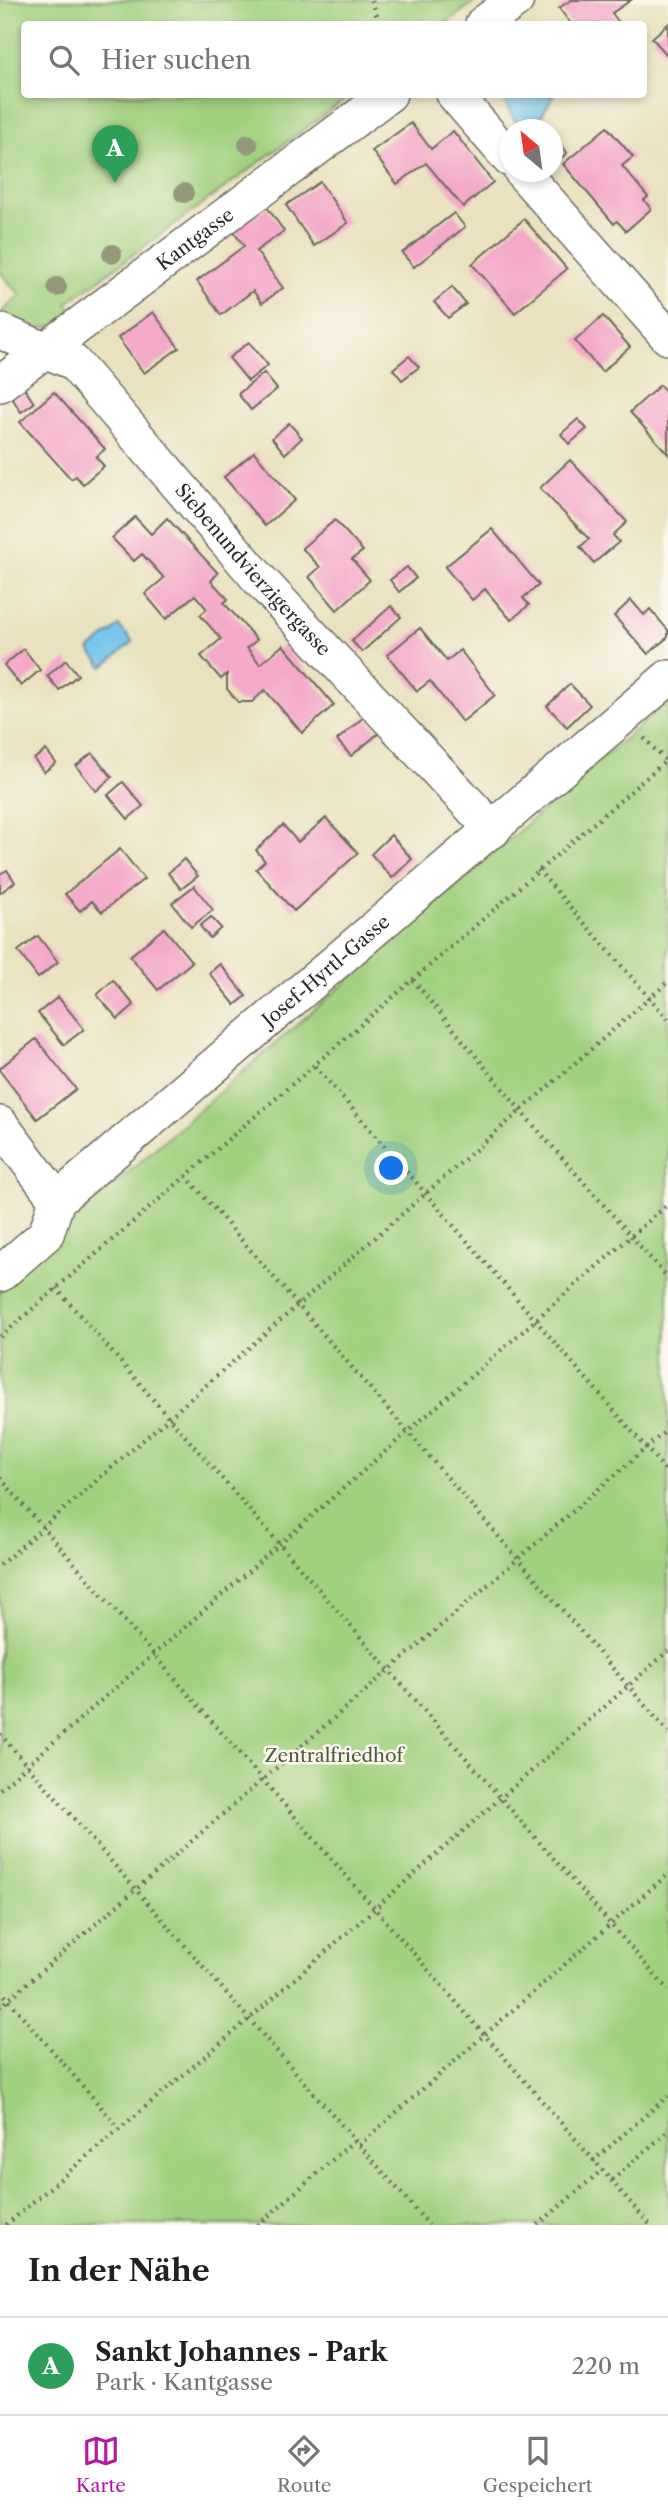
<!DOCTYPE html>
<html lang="de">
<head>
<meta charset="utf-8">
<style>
	:root { --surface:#fff; --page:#f2f2f2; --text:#202124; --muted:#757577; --line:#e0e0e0; --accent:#b5179e }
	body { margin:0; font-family:"Libre Caslon Text",serif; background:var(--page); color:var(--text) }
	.compass { position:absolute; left:500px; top:119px; width:63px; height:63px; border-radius:50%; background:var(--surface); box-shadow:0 4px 10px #0003; rotate:331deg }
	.you { position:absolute; left:392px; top:1169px; width:24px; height:24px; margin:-18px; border:5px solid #fff; border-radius:50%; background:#1a73e8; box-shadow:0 0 0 10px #1a73e833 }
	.badge { display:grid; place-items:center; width:46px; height:46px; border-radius:50%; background:var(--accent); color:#fff; font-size:23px; font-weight:700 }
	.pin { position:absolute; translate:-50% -58px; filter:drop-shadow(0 2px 4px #0008) }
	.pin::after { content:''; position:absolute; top:37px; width:24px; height:21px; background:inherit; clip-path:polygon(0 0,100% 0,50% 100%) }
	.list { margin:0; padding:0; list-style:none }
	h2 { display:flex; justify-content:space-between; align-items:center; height:91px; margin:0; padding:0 28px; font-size:30px }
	h2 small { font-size:23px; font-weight:400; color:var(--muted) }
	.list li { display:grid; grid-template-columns:46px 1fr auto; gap:21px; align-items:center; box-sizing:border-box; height:98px; padding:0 28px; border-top:2px solid var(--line) }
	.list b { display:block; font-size:26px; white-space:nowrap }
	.list p { margin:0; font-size:23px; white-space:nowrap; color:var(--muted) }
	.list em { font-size:23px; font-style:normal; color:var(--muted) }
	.icon { flex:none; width:38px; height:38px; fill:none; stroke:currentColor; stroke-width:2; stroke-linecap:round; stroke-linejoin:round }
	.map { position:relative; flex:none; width:668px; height:2225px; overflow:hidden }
	.search { position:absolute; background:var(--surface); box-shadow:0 4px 10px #0003; left:21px; right:21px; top:21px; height:77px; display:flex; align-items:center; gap:18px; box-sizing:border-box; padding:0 24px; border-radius:7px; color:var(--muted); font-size:26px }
	.sheet { height:189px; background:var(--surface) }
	nav { display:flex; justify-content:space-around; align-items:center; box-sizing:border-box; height:98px; border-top:2px solid var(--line); background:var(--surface); font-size:19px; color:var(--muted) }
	nav a { display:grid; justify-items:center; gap:4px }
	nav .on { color:var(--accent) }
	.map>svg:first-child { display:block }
	.green { fill:#a1d07e; stroke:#667e54; stroke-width:2 }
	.water { fill:#70c2ec; stroke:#4e768c; stroke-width:2 }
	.building { fill:#f4a9c9 }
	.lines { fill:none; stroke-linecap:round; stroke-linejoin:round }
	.minor-casing { stroke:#6e6b5f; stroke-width:38 }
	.path { stroke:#6e6b5f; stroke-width:4.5; stroke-dasharray:2 5; stroke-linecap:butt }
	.minor { stroke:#fff; stroke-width:35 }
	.tree { fill:#94997c }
	.labels { text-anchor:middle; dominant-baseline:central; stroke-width:5; stroke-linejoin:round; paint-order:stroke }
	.street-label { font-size:19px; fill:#2b2b2b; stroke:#fbf7ec }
	.park-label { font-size:19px; fill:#4e5d44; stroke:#fbf7ec }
</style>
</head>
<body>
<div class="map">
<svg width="668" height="2225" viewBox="0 0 668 2225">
	<rect width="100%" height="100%" fill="#fbf7ec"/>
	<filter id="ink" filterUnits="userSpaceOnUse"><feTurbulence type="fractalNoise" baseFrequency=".0143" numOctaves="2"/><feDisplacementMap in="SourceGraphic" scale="14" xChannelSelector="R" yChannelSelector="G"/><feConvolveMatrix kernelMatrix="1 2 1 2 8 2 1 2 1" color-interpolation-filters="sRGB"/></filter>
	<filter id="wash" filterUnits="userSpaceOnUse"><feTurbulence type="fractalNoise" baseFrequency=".00686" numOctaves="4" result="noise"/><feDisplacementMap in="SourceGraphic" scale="28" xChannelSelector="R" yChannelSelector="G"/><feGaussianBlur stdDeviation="1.57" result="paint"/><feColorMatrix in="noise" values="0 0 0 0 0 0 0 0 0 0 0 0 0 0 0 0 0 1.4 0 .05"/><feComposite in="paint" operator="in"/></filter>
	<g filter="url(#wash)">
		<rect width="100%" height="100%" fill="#e9e2c0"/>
		<g class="green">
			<path d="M0 0H477L445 24H24V94L351 95 67 303 74 314C45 332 28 337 2 312L20 295 0 272Z"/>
			<path d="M668 701V2225H0V1284Z"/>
		</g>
		<g class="water">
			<path d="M503 95V94L554 95 542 115 529 126C511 125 508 109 503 95Z"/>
			<path d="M119 626 133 642 103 667 89 650Z"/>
		</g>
		<g id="blocks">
			<g class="building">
				<path d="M571 0H631L612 13 620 24H571L559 8Z"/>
				<path d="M668 24V56L652 38Z"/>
				<path d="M411 123 431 149 453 131 493 182 463 207 426 163 397 184 372 151Z"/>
				<path d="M607 127 633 157 622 166 648 197 644 200 651 209 626 231 617 221 614 224 563 164Z"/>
				<path d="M552 135 567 153 552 166Z"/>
				<path d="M320 182 348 223 314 246 286 205Z"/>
				<path d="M267 207 284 231 256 251 283 288 262 303 253 291 221 315 197 281 244 246 233 231Z"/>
				<path d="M454 213 465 227 414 267 402 253Z"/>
				<path d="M524 219 567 269 515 313 472 264Z"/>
				<path d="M452 287 466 304 448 318 434 302Z"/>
				<path d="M153 312 179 348 144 373 118 338Z"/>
				<path d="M603 316 630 347 602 372 575 341Z"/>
				<path d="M249 342 268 365 248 381 229 358Z"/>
				<path d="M409 356 419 367 402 380 393 369Z"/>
				<path d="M264 373 277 389 251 410 238 394Z"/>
				<path d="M20 382 34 403 21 412 7 390Z"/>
				<path d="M660 385 668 395V454L630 412Z"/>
				<path d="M54 392 105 449 96 457 104 466 83 484 76 476 71 479 20 422Z"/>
				<path d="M578 419 587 429 569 444 561 434Z"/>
				<path d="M289 423 302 438 285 454 272 438Z"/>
				<path d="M254 452 295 500 265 526 224 477Z"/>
				<path d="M570 460 627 522 613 535 619 542 594 563 580 547 589 539 540 488Z"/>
				<path d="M135 517 151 534 167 518 218 573 211 581 228 599 224 603 257 640 247 648 260 664 283 645 334 705 302 733 265 690 252 702H238L227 689V674L221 679 201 656 221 639 200 615 207 609 195 595 166 619 145 594 164 578 142 554 134 561 112 538Z"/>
				<path d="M335 520 363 551 352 559 370 580 337 610 309 577 320 567 302 548Z"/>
				<path d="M492 529 539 585 523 598 529 605 511 620 485 589 472 600 445 567Z"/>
				<path d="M407 567 416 578 399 592 390 580Z"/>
				<path d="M631 600 644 615 650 609 668 630V637L648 654 614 616Z"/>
				<path d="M391 606 401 617 362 652 352 641Z"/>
				<path d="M420 628 447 661 460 650 495 695 462 722 430 681 417 691 387 655Z"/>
				<path d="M24 649 40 670 21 686 4 665Z"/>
				<path d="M66 660 78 675 59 690 47 676Z"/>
				<path d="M570 684 590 705 567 727 547 706Z"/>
				<path d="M365 716 379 733 351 756 337 740Z"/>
				<path d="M46 750 56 763 44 772 34 759Z"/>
				<path d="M92 753 112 777 96 791 76 766Z"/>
				<path d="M123 782 143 806 128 819 108 795Z"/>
				<path d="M326 818 358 853 294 911 256 869 265 861 256 850 283 825 298 842Z"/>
				<path d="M391 835 412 859 392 878 371 854Z"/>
				<path d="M120 849 144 879 102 912 92 901 80 911 65 894Z"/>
				<path d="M184 859 198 876 181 889 168 873Z"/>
				<path d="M7 870 15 882 0 893V874Z"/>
				<path d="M194 886 213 910 191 927 172 903Z"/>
				<path d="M211 917 221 928 210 938 200 926Z"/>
				<path d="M164 928 192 962 158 990 130 956Z"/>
				<path d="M38 936 58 962 38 978 18 951Z"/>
				<path d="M220 964 246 996 235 1005 209 973Z"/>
				<path d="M113 980 134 1005 118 1019 97 995Z"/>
				<path d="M58 997 84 1029 64 1045 38 1013Z"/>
				<path d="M36 1039 76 1089 37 1119 0 1071V1068Z"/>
			</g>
		</g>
	</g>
	<g filter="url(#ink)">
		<use href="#blocks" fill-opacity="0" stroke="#6e6b5f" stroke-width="2"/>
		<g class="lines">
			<defs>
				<g id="minor">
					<path d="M483 24 516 0"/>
					<path d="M454 94 510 159"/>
					<path d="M522 172 668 337"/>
					<path id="s1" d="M0 331 73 362 259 579 493 830"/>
					<path id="s2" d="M0 384 389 94"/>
					<path d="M0 1124 57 1200"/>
					<path id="s3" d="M0 1274 46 1234 57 1200 668 678"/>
				</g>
			</defs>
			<use href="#minor" class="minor-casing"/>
			<g class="path">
				<path d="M372 0 379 24"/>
				<path d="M644 738 668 763"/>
				<path d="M538 870 668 1019"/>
				<path d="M413 980 521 1111 668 1278"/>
				<path d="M315 1066 668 1473"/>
				<path d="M186 1176 668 1732"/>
				<path d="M56 1288 668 1990"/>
				<path d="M0 1337 668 759"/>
				<path d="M0 1478 650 2225"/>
				<path d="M0 1565 668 982"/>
				<path d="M0 1734 429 2225"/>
				<path d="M0 1789 668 1204"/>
				<path d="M0 1990 118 2127"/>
				<path d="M0 2007 668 1429"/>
				<path d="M359 2145 668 1874"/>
				<path d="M593 2161 668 2096"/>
				<path d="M612 2180 668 2131"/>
				<path d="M6 2225 248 2020 668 1651"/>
				<path d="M258 2225 355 2140"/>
				<path d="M538 2225 602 2170"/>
			</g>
			<use href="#minor" class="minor"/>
		</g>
		<g class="tree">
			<circle cx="248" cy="144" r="10"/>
			<circle cx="184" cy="193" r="10"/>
			<circle cx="112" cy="254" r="10"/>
			<circle cx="57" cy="287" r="10"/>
		</g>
	</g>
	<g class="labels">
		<g class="street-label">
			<text stroke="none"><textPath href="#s2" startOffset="243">Kantgasse</textPath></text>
			<text stroke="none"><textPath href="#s1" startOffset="354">Siebenundvierzigergasse</textPath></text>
			<text stroke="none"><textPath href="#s3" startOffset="450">Josef-Hyrtl-Gasse</textPath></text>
		</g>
		<g class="park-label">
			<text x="334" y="1755">Zentralfriedhof</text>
		</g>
	</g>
</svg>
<svg class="compass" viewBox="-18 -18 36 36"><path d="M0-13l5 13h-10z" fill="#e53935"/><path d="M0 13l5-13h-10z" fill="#757577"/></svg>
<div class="you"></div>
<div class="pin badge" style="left:115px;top:183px;background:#2e9e5b">A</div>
<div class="search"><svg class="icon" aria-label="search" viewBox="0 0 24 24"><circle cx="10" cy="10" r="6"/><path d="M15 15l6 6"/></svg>Hier suchen</div>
</div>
<section class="sheet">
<h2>In der Nähe<small></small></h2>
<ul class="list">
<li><span class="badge" style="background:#2e9e5b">A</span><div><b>Sankt Johannes - Park</b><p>Park · Kantgasse</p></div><em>220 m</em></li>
</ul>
</section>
<nav>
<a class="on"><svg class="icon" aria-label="map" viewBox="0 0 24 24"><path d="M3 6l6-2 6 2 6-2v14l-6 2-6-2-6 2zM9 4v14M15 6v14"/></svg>Karte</a>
<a><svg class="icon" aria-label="directions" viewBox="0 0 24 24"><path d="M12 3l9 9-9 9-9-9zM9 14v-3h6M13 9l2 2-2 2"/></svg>Route</a>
<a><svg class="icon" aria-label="saved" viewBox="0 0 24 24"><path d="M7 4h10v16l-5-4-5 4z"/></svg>Gespeichert</a>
</nav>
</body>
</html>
